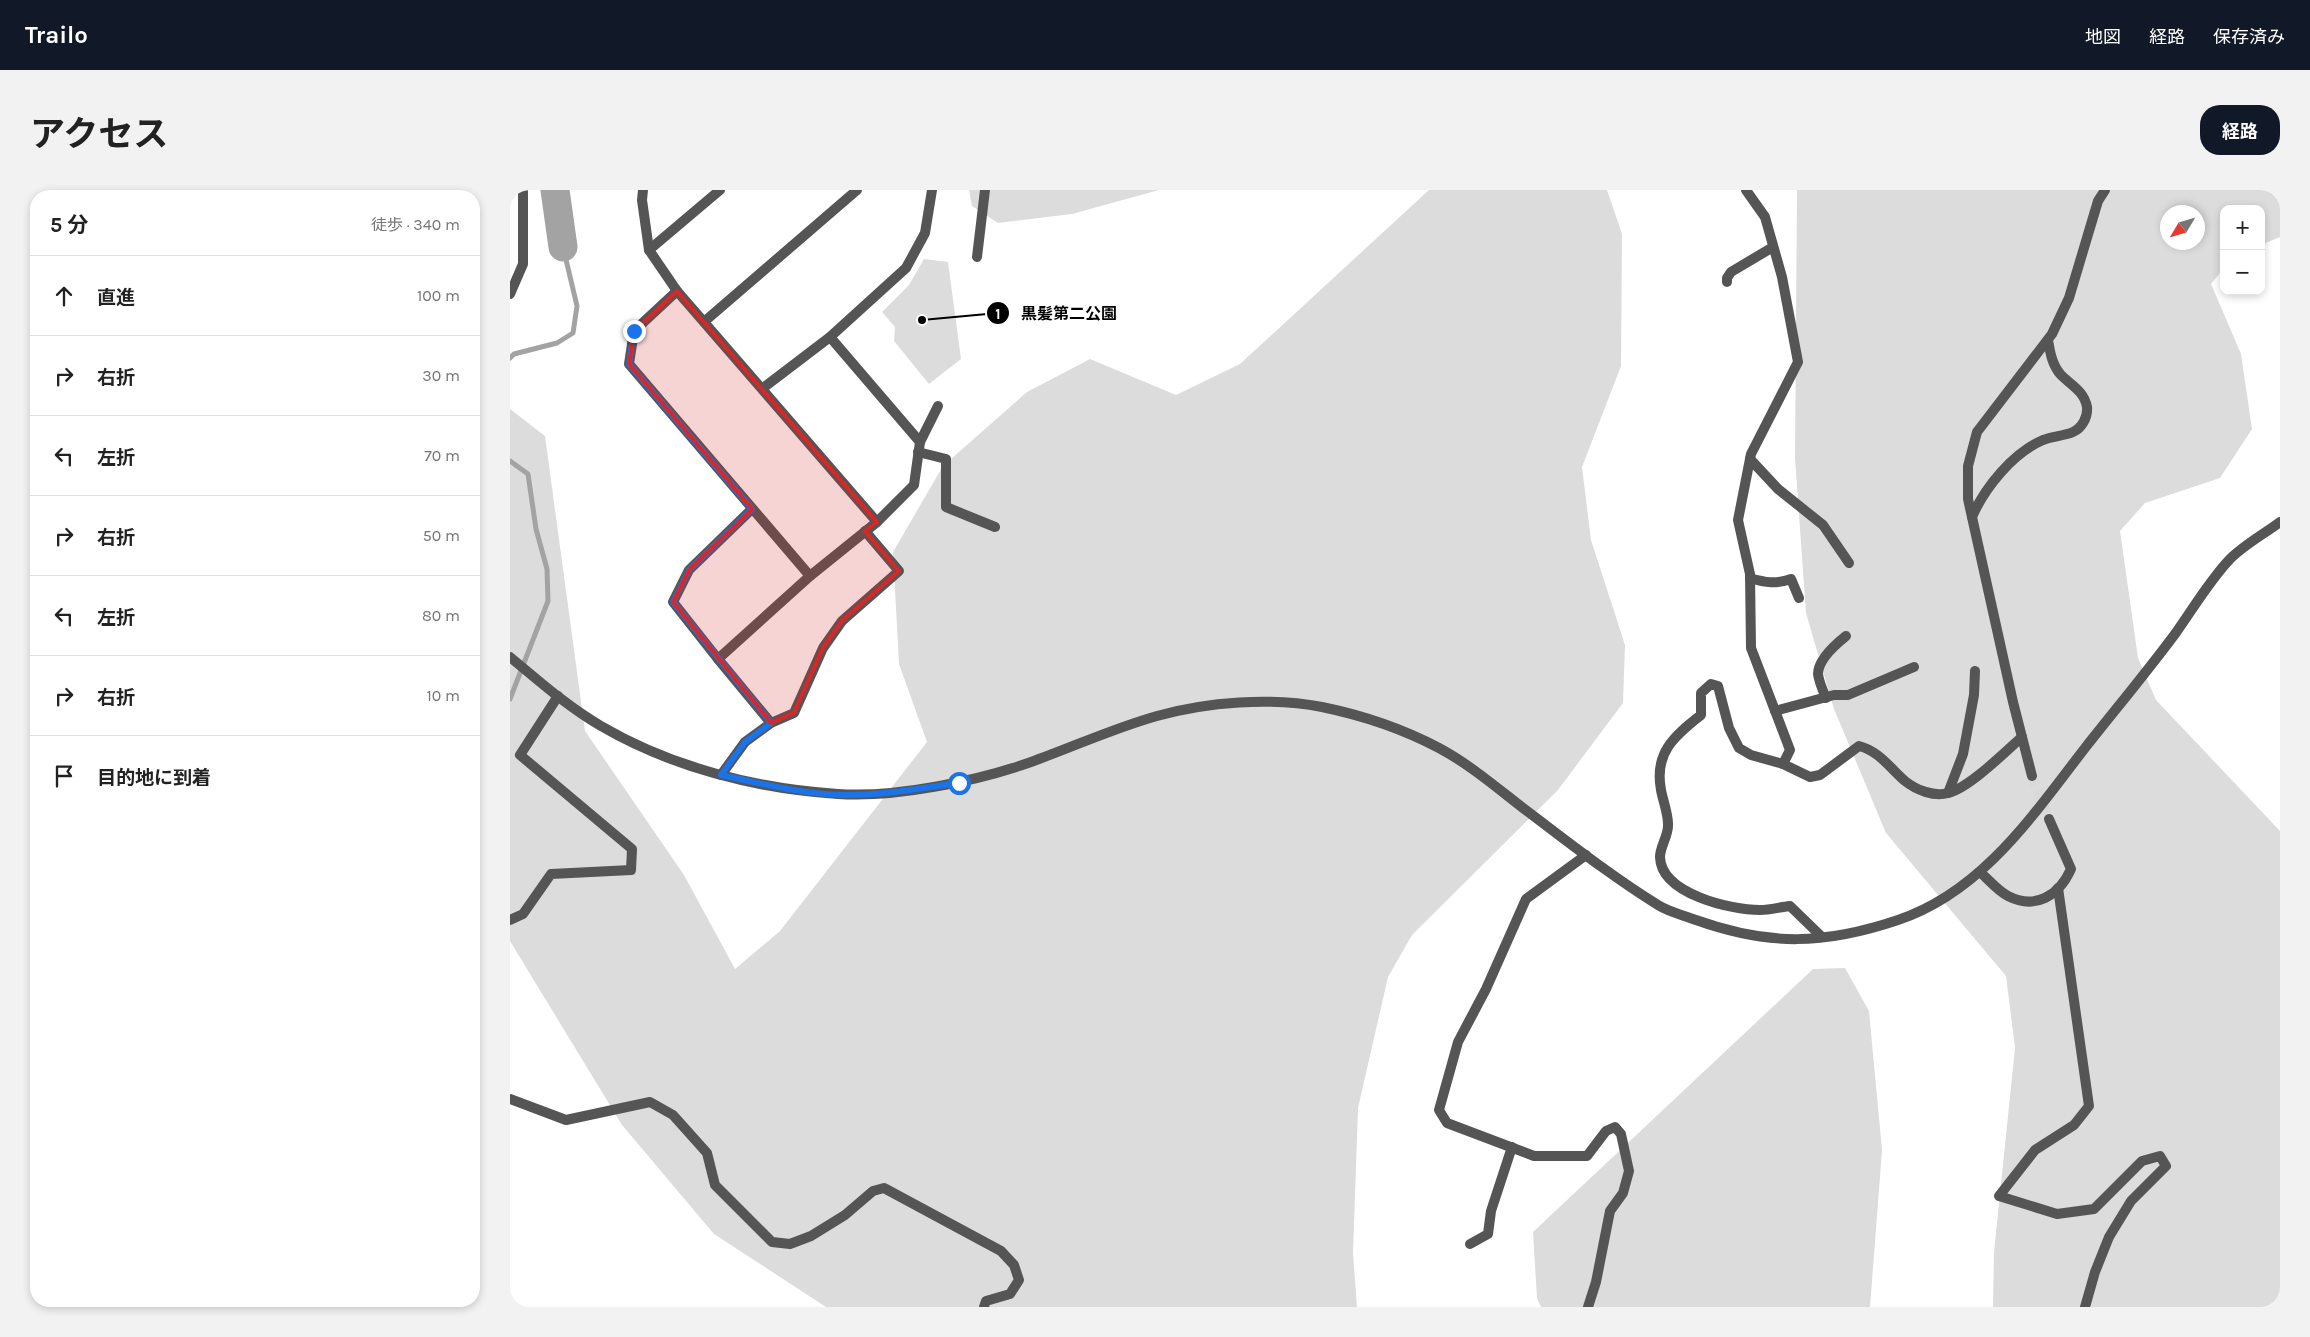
<!DOCTYPE html>
<html lang="ja">
<head>
<meta charset="utf-8">
<style>
	:root { --surface:#fff; --page:#f2f2f2; --text:#222; --muted:#767676; --line:#e0e0e0; --accent:#111827 }
	body { margin:0; font-family:Karla,"Noto Sans JP",sans-serif; background:var(--page); color:var(--text) }
	.controls { position:absolute; right:15px; top:15px; display:grid; overflow:hidden; border-radius:10px; box-shadow:0 2px 8px #0003 }
	.controls button { width:45px; height:45px; display:grid; place-items:center; padding:0; border:0; border-bottom:1px solid var(--line); background:var(--surface); color:var(--text); font:25px sans-serif }
	.compass { position:absolute; left:1650px; top:15px; width:45px; height:45px; border-radius:50%; background:var(--surface); box-shadow:0 2px 8px #0003; rotate:232deg }
	.stop { position:absolute; width:15px; height:15px; margin:-11px; border:4px solid #1a73e8; border-radius:50%; background:#fff }
	.stop.end { background:#1a73e8; border-color:#fff; box-shadow:0 1px 5px #0008 }
	.list { margin:0; padding:0; list-style:none }
	h2 { display:flex; justify-content:space-between; align-items:center; height:65px; margin:0; padding:0 20px; font-size:21px }
	h2 small { font-size:16px; font-weight:400; color:var(--muted) }
	.list li { display:grid; grid-template-columns:32px 1fr auto; gap:15px; align-items:center; box-sizing:border-box; height:80px; padding:0 20px; border-top:1px solid var(--line) }
	.list b { display:block; font-size:19px; white-space:nowrap }
	.list em { font-size:16px; font-style:normal; color:var(--muted) }
	.icon { flex:none; width:28px; height:28px; fill:none; stroke:currentColor; stroke-width:2; stroke-linecap:round; stroke-linejoin:round }
	.map { position:relative; flex:none; width:1770px; height:1117px; overflow:hidden; border-radius:20px }
	header { display:flex; align-items:center; gap:30px; box-sizing:border-box; height:70px; padding:0 25px; background:var(--accent); color:#fff }
	header strong { font-size:24px }
	nav { display:flex; gap:28px; margin-inline-start:auto; font-size:18px }
	.intro { display:flex; align-items:center; justify-content:space-between; box-sizing:border-box; height:120px; padding:0 30px }
	h1 { margin:0; font-size:35px }
	.button { padding:12px 22px; border-radius:20px; background:var(--accent); color:#fff; font-size:18px; font-weight:700 }
	main { display:flex; gap:30px; padding:0 30px }
	aside { flex:1; background:var(--surface); border-radius:20px; box-shadow:0 2px 8px #0003 }
	.map>svg:first-child { display:block }
	.green { fill:#dcdcdc; fill-rule:evenodd }
	.lines { fill:none; stroke-linecap:round; stroke-linejoin:round }
	.stream { stroke:#a3a3a3; stroke-width:5 }
	.river { stroke:#a3a3a3; stroke-width:29 }
	.minor-tunnel { stroke:#d9d9d9; stroke-width:10; stroke-dasharray:10 5; stroke-linecap:butt }
	.minor { stroke:#555; stroke-width:10 }
	.tertiary { stroke:#555; stroke-width:10 }
	.route { stroke:#1a73e8; stroke-width:6 }
	.marked { fill:#d62828; fill-opacity:0.2; stroke:#d62828; stroke-width:4; stroke-linejoin:round }
	.leader { fill:none; stroke:#000; stroke-width:2 }
	.callout-dot { fill:#000; stroke:#fff; stroke-width:2 }
	.mark-label { font-size:15px; text-anchor:middle; font-weight:bold; fill:#fff }
	.callout-label { font-size:16px; text-anchor:middle; font-weight:bold; fill:#000; stroke:#fff; stroke-width:4.5; stroke-linejoin:round; paint-order:stroke }
</style>
</head>
<body>
<header>
<strong>Trailo</strong>
<nav><a>地図</a><a>経路</a><a>保存済み</a></nav>
</header>
<div class="intro"><h1>アクセス</h1><a class="button">経路</a></div>
<main>
<aside>
<h2>5 分<small>徒歩 · 340 m</small></h2>
<ul class="list">
<li><svg class="icon" aria-label="ahead" viewBox="0 0 24 24"><path d="M12 20V5M6 11l6-6 6 6"/></svg><div><b>直進</b></div><em>100 m</em></li>
<li><svg class="icon" aria-label="right" viewBox="0 0 24 24"><path d="M7 20v-9h11M14 6l5 5-5 5"/></svg><div><b>右折</b></div><em>30 m</em></li>
<li><svg class="icon" aria-label="left" viewBox="0 0 24 24"><path d="M17 20v-9H6M10 6l-5 5 5 5"/></svg><div><b>左折</b></div><em>70 m</em></li>
<li><svg class="icon" aria-label="right" viewBox="0 0 24 24"><path d="M7 20v-9h11M14 6l5 5-5 5"/></svg><div><b>右折</b></div><em>50 m</em></li>
<li><svg class="icon" aria-label="left" viewBox="0 0 24 24"><path d="M17 20v-9H6M10 6l-5 5 5 5"/></svg><div><b>左折</b></div><em>80 m</em></li>
<li><svg class="icon" aria-label="right" viewBox="0 0 24 24"><path d="M7 20v-9h11M14 6l5 5-5 5"/></svg><div><b>右折</b></div><em>10 m</em></li>
<li><svg class="icon" aria-label="arrive" viewBox="0 0 24 24"><path d="M6 21V4h12l-3 4 3 4H6"/></svg><div><b>目的地に到着</b></div></li>
</ul>
</aside>
<div class="map">
<svg width="1770" height="1117" viewBox="0 0 1770 1117">
	<rect width="100%" height="100%" fill="#fff"/>
	<g class="green">
		<path d="M459 0H649L562 24 488 33 462 16Z"/>
		<path d="M919 0H1097L1112 44 1111 176 1072 277 1081 350 1115 455 1113 513 1048 600 902 745 878 787 848 918 843 1063 847 1117H316L204 1044 112 935 0 751V219L35 246 75 541 174 685 225 779 270 741 417 552 389 474 383 362 433 276 517 202 580 169 666 205 730 174Z"/>
		<path d="M1287 0H1770V47L1751 55V19H1714V78L1701 94 1731 164 1742 239 1710 288 1635 313 1610 341 1628 468 1646 510 1770 641V1117H1483L1484 1062 1505 858 1496 786 1376 643 1324 519 1296 423 1285 268ZM1658 22H1688V52H1658Z"/>
		<path d="M414 69 438 72 451 169 419 194 384 151 385 137 372 122 399 95Z"/>
		<path d="M1335 778 1359 821 1372 960 1360 1117H1031L1027 1108 1023 1042 1303 779Z"/>
	</g>
	<g class="lines">
		<g class="stream">
			<path d="M0 168 4 164 47 153 63 143 67 116 53 57"/>
			<path d="M0 271 18 284 26 339 37 379 38 411 0 509"/>
		</g>
		<path class="river" d="M45 0 53 57"/>
		<path class="minor-tunnel" d="M1522 586 1539 629"/>
		<g class="minor">
			<path d="M133 0 132 10 139 60 167 101 367 332"/>
			<path d="M1236 0 1255 27 1272 87 1288 172 1241 264 1228 330 1240 384 1241 458 1280 560 1273 574"/>
			<path d="M139 60 210 0"/>
			<path d="M467 67 475 0"/>
			<path d="M1217 92V88L1221 82 1263 57"/>
			<path d="M167 101 124 141 119 174 300 386"/>
			<path d="M0 104 13 74V0"/>
			<path d="M195 131 347 0"/>
			<path d="M253 198 320 147 396 78 415 43 422 0"/>
			<path d="M410 252 428 216"/>
			<path d="M408 262 436 269V317L485 337"/>
			<path d="M1240 269 1268 299 1313 335 1339 373"/>
			<path d="M242 319 179 380 163 412 208 469 300 386 367 332 404 295 410 252 320 147"/>
			<path d="M1462 327C1475 297 1503 263 1533 250 1543 246 1554 246 1563 242 1572 238 1578 227 1577 217 1574 201 1561 195 1551 185 1542 175 1540 162 1538 150"/>
			<path d="M1240 388C1256 393 1266 394 1281 389L1289 408"/>
			<path d="M208 469 261 533"/>
			<path d="M1316 508C1313 501 1309 492 1308 484 1308 470 1326 454 1336 446"/>
			<path d="M1265 521 1324 505H1338L1404 477"/>
			<path d="M211 585 235 552 261 533 284 523 313 458 332 431 389 381 355 341"/>
			<path d="M1522 586 1503 512 1458 309V276L1467 242 1542 144 1559 108 1588 11 1595 0"/>
			<path d="M1438 603 1453 564 1464 505 1465 481"/>
			<path d="M1076 665 1016 709 976 799 948 852 929 920 937 933 1024 966H1077L1096 941 1105 937 1111 944 1119 981 1113 1003 1100 1021 1086 1092 1078 1117"/>
			<path d="M1471 683C1479 690 1488 701 1498 706 1525 720 1549 706 1561 679L1539 629"/>
			<path d="M1548 698 1579 916 1564 935 1525 960 1489 1006 1547 1024 1584 1019 1632 971 1650 966 1656 976 1621 1011 1599 1047 1585 1082 1575 1117"/>
			<path d="M0 730 13 724 41 684 121 680 122 659 10 565 48 506"/>
			<path d="M1312 747 1280 716C1270 717 1260 720 1250 720 1221 720 1151 704 1150 667 1150 656 1159 645 1158 634 1158 623 1153 611 1151 600 1144 563 1164 546 1191 525V503L1201 494 1208 496 1219 538 1229 558 1241 565 1273 574 1300 587 1310 585 1349 556C1369 561 1380 578 1395 591 1406 600 1424 607 1438 603 1459 598 1495 562 1512 547"/>
			<path d="M0 909 56 930 140 912 163 925 197 963 205 995 262 1052 280 1054 301 1046 335 1025 363 1001 374 998 491 1061 504 1075 509 1090 500 1104 476 1111 474 1117"/>
			<path d="M960 1054 978 1044 981 1021 1002 957"/>
		</g>
		<path class="tertiary" d="M0 467C29 491 58 517 91 536 161 577 247 599 328 604 385 608 467 591 521 572 563 557 604 538 647 526 697 512 761 507 812 517 851 525 893 539 929 558 959 574 986 597 1013 618 1057 651 1101 686 1148 715 1159 722 1173 725 1186 730 1259 756 1314 755 1388 730 1472 702 1523 625 1575 558 1605 520 1636 483 1665 444 1683 419 1699 391 1720 369 1734 355 1754 344 1770 332"/>
	</g>
	<g class="lines">
		<path class="route" d="M124 141 119 174 242 319 179 380 163 412 261 533 235 552 211 585C250 593 291 604 331 605 371 606 411 598 449 593"/>
	</g>
	<path class="marked" d="M167 101 367 332 355 341 389 381 332 431 313 458 284 523 261 533 163 412 179 380 242 319 119 174 124 141Z"/>
	<path class="leader" d="M412 130L488 123"/>
	<g class="callout-dot">
		<circle cx="412" cy="130" r="5"/>
		<circle cx="488" cy="123" r="12"/>
	</g>
	<g class="mark-label">
		<text x="488" y="129">1</text>
	</g>
	<g class="callout-label">
		<text x="559" y="129">黒髪第二公園</text>
	</g>
</svg>
<div class="controls">
<button>+</button>
<button>−</button>
</div>
<svg class="compass" viewBox="-18 -18 36 36"><path d="M0-13l5 13h-10z" fill="#e53935"/><path d="M0 13l5-13h-10z" fill="#767676"/></svg>
<div class="stop" style="left:449px;top:593px"></div>
<div class="stop end" style="left:124px;top:141px"></div>
</div>
</main>
</body>
</html>
